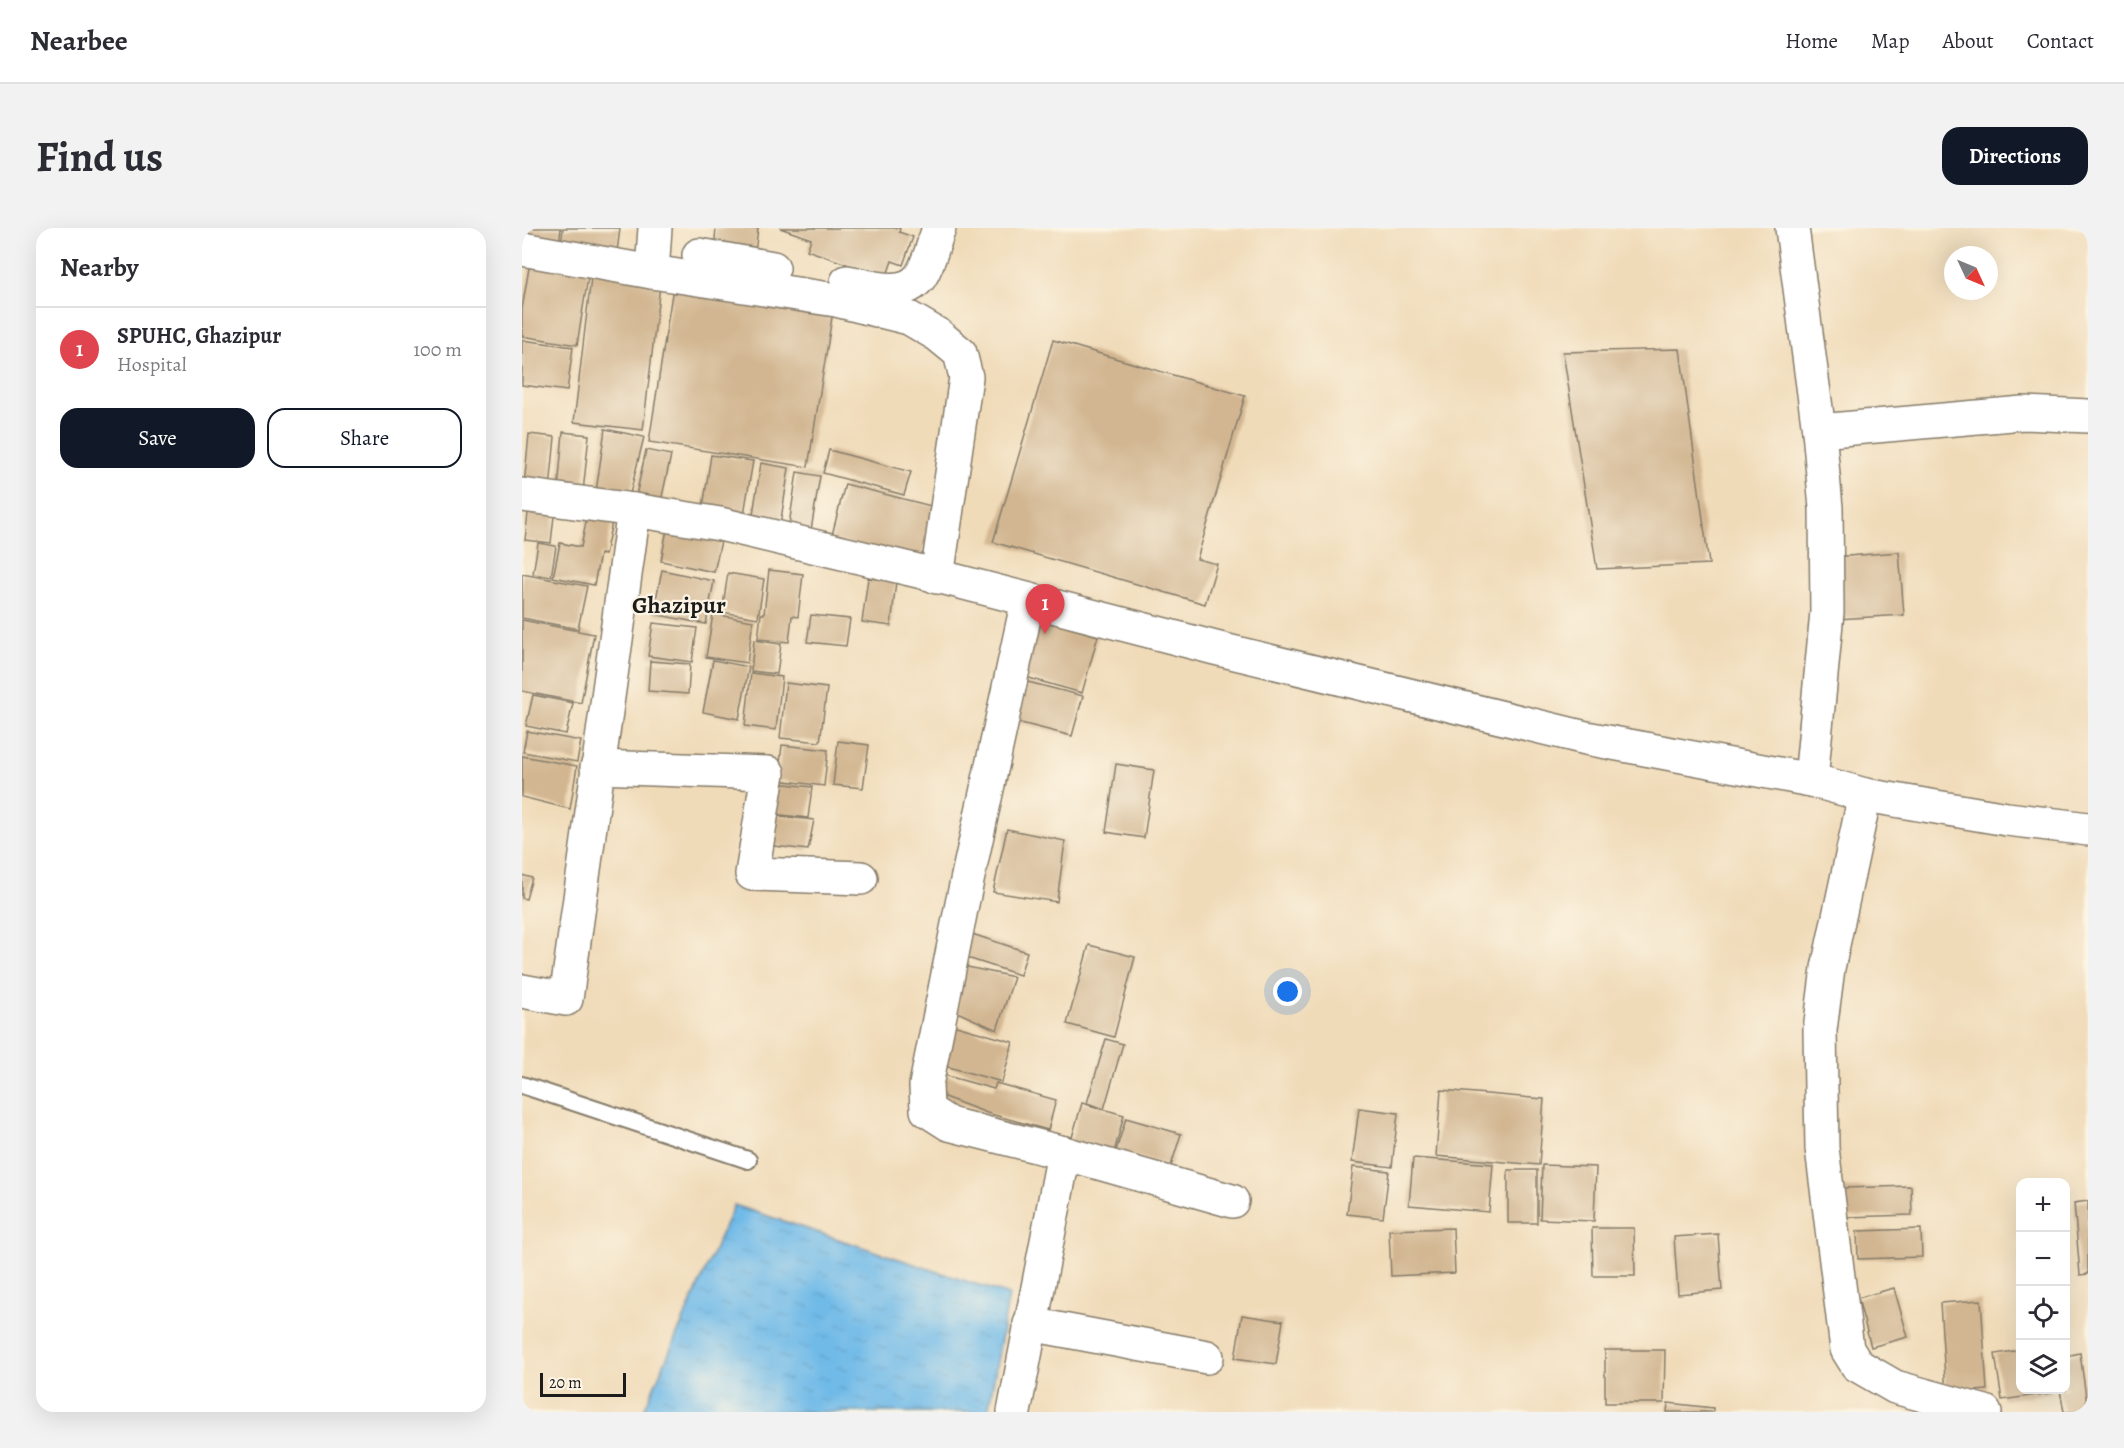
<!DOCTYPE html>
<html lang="en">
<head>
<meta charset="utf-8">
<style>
	:root { --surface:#fff; --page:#f2f2f3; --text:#2b2b33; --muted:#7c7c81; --line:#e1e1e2; --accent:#111827 }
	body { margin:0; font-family:Alegreya,serif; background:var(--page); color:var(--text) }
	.controls { position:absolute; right:18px; bottom:18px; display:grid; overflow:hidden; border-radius:12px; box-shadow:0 6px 24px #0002 }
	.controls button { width:54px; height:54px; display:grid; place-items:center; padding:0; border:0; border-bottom:2px solid var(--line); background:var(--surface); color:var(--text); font:30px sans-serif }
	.compass { position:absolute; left:1422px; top:18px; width:54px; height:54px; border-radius:50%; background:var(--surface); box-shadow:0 6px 24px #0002; rotate:134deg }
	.scale { position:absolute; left:18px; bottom:15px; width:86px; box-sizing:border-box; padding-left:6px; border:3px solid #1c1c1c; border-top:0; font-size:16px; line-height:21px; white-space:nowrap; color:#1c1c1c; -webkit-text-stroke:4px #fcf5e5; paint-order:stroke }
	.you { position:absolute; left:766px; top:764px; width:21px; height:21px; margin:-15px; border:4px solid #fff; border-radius:50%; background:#1a73e8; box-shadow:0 0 0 9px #1a73e833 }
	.badge { display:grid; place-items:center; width:39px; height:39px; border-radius:50%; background:var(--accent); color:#fff; font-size:20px; font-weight:700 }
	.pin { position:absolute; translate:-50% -50px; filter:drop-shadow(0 2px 3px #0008) }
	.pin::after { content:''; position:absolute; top:32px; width:21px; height:18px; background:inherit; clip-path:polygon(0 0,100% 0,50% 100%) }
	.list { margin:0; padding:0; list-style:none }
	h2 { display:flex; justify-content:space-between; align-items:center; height:78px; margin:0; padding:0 24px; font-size:26px }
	h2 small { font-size:20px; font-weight:400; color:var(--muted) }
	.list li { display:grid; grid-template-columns:39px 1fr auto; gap:18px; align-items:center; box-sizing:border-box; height:84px; padding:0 24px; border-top:2px solid var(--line) }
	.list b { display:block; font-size:22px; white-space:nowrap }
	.list p { margin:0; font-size:20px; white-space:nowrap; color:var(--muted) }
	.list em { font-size:20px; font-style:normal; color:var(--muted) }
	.actions { display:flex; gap:12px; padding:18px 24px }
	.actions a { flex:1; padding:14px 0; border:2px solid var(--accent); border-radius:18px; text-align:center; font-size:21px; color:var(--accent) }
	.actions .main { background:var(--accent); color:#fff }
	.icon { flex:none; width:33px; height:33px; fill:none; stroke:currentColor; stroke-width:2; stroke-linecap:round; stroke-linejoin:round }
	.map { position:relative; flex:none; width:1566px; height:1184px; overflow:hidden; border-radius:18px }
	header { display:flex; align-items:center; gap:36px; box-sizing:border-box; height:84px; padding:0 30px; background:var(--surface); border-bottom:2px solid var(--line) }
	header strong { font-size:28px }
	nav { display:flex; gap:33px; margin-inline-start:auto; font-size:21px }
	.intro { display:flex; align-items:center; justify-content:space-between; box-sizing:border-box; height:144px; padding:0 36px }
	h1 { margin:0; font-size:42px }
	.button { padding:15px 27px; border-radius:18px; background:var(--accent); color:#fff; font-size:21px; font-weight:700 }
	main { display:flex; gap:36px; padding:0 36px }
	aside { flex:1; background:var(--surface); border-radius:18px; box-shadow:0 6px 24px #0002 }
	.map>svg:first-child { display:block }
	.water { fill:url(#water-ripples); stroke:#466b82; stroke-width:1.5 }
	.building { fill:#d2b691 }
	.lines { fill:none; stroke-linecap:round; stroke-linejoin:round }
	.service-casing { stroke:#867c6a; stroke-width:20 }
	.minor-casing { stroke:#867c6a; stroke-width:36 }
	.service { stroke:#fff; stroke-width:16 }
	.minor { stroke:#fff; stroke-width:33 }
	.labels { text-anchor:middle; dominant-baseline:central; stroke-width:4.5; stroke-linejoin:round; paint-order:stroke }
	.district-label { font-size:24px; font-weight:bold; fill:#1c1c1c; stroke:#fcf5e5 }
</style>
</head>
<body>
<header>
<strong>Nearbee</strong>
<nav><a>Home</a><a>Map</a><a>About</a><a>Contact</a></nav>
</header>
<div class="intro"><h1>Find us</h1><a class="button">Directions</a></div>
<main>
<aside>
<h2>Nearby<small></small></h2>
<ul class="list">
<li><span class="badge" style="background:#e0444e">1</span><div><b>SPUHC, Ghazipur</b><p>Hospital</p></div><em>100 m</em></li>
</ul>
<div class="actions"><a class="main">Save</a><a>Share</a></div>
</aside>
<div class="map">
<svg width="1566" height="1184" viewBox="0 0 1566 1184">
	<defs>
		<pattern id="water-ripples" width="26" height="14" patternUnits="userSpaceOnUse" patternTransform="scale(1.5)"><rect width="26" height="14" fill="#6fbae8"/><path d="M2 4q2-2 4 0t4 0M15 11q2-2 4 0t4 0" fill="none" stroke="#609fc6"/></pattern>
	</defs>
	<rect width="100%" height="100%" fill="#fcf5e5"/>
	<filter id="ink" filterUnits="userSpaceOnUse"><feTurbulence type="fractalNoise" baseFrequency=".0167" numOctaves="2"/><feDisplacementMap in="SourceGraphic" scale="12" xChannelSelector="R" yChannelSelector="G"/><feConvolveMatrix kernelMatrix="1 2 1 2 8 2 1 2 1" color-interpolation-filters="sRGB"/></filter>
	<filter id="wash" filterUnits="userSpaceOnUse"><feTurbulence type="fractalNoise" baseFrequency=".008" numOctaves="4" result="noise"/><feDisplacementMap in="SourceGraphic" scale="24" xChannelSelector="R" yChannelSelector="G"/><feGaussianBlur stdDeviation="1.35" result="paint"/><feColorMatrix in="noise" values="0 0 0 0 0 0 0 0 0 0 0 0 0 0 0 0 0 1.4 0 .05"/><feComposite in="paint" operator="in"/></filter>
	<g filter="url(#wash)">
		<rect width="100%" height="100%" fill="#f0dbb9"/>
		<path class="water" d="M212 977 487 1067 466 1184H121Z"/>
		<g id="blocks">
			<g class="building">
				<path d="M0 0H39L36 22 0 18Z"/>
				<path d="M41 0H98L94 33 38 27Z"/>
				<path d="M194 0H236L233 25 192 22Z"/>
				<path d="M258 0H378L377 4 391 9 381 37 370 33 364 50 285 22 289 11Z"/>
				<path d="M8 34 67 43 55 117 0 108V81Z"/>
				<path d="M70 41 139 49 121 202 52 194Z"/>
				<path d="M151 59 311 83 286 239 127 214Z"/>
				<path d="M0 112 51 119 45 163 0 157Z"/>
				<path d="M531 112 723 168 675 331 695 336 683 376 471 314Z"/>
				<path d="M1158 121 1187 336 1075 341 1041 124Z"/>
				<path d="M83 201 122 209 106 274 73 271Z"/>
				<path d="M41 204 67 207 61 264 36 262Z"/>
				<path d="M7 206 33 209 28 261 2 258Z"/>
				<path d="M124 222 149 227 137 283 112 277Z"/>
				<path d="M307 222 389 244 382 267 301 245Z"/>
				<path d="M189 227 231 233 221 292 180 286Z"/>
				<path d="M239 235 267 240 257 304 229 299Z"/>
				<path d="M275 244 298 248 288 308 266 304Z"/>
				<path d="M323 256 413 279 399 334 309 311Z"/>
				<path d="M6 285 32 288 29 315 3 312Z"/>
				<path d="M65 289 90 294 83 327 78 326 72 357 31 349 38 315 59 319Z"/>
				<path d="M145 301 199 313 192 344 139 333Z"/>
				<path d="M16 315 34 318 29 349 11 346Z"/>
				<path d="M1377 324 1382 387 1315 391 1312 329Z"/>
				<path d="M140 342 192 353 184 396 131 386Z"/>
				<path d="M247 342 281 346 276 389 270 388 267 414 236 411 239 386H242Z"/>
				<path d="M206 345 242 351 236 390 200 384Z"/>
				<path d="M0 346 65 358 56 401 0 390Z"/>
				<path d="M346 350 374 353 369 398 340 394Z"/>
				<path d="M191 386 231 393 225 435 184 429Z"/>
				<path d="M289 387 328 391 324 418 285 414Z"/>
				<path d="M516 391 576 408 560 465 500 448Z"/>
				<path d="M0 392 72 406 59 475 0 463Z"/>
				<path d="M131 395 175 400 170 434 126 428Z"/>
				<path d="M232 412 259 416 255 446 229 443Z"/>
				<path d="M191 432 227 439 217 491 181 484Z"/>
				<path d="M128 433 168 436 166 466 126 463Z"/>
				<path d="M229 445 260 449 254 502 223 498Z"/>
				<path d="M506 454 561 468 550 508 495 494Z"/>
				<path d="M264 455 305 460 298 514 258 510Z"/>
				<path d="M11 467 51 475 44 506 4 498Z"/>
				<path d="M5 503 59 513 55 534 1 524Z"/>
				<path d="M316 513 347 517 341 560 311 557Z"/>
				<path d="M260 517 306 522 302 558 256 552Z"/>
				<path d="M0 528 55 538 48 581 0 569Z"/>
				<path d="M594 536 632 542 622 610 584 604Z"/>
				<path d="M254 555 290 559 286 590 250 586Z"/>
				<path d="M250 587 292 592 286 622 244 617Z"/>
				<path d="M485 601 543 613 535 674 471 664Z"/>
				<path d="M0 647 10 650 4 671 0 670Z"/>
				<path d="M441 703 505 724 498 747 433 726Z"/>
				<path d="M567 717 613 729 592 809 545 796Z"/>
				<path d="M441 738 492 749 475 802 435 784Z"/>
				<path d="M427 796 491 814 480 854 416 836Z"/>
				<path d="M584 811 601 816 582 881 565 875Z"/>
				<path d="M411 844 472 861 474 855 534 872 526 902 465 885 409 864Z"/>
				<path d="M919 862 1022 871 1017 937 914 928Z"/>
				<path d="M560 875 602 887 591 928 548 916Z"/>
				<path d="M837 880 876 885 870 939 830 934Z"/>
				<path d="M604 890 659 906 649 938 594 923Z"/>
				<path d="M891 930 971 936 967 984 887 977Z"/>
				<path d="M1020 937 1074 939 1072 993 1018 991Z"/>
				<path d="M831 939 867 943 861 990 825 986Z"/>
				<rect x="986" y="942" width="29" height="53"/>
				<path d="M1389 958 1390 987 1323 989 1322 960Z"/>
				<path d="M1566 973V1046L1558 1047 1552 975Z"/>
				<path d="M931 1000 933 1045 869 1048 867 1002Z"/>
				<path d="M1070 1000H1112L1113 1048H1071Z"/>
				<path d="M1399 1001 1400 1029 1336 1031 1335 1003Z"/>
				<path d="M1196 1006 1200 1062 1156 1066 1152 1009Z"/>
				<path d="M1372 1060 1386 1109 1349 1119 1336 1070Z"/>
				<path d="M1459 1072 1465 1162 1424 1165 1418 1075Z"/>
				<path d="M720 1087 761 1093 754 1136 713 1130Z"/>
				<path d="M1083 1122H1143L1142 1175H1083Z"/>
				<path d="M1498 1122V1162H1529L1530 1165 1480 1172 1473 1126Z"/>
				<path d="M1558 1125 1566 1184H1542L1538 1162H1544V1128Z"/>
				<path d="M1146 1175 1191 1180V1184H1145Z"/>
			</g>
		</g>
	</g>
	<g filter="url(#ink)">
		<use href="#blocks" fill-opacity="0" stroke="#867c6a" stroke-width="1.5"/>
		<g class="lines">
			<defs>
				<path id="service" d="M0 857 226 932"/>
				<g id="minor">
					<path d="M1270 0 1297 203 1304 280 1305 384 1289 552"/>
					<path d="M0 21 130 44 314 72 387 90 416 107 438 125 444 149 415 349"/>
					<path d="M177 27 251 40"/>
					<path d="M130 44 133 0"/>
					<path d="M325 54C348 58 381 71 398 49 406 38 412 14 417 0"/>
					<path d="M1297 203 1501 185 1566 188"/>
					<path d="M0 267 112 282 198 296 396 343 693 420 1064 510 1289 552 1343 567 1485 591 1566 601"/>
					<path d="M506 372 440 676 404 857 405 882 427 896 542 925 710 973"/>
					<path d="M75 539 246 545 230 646 339 650"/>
					<path d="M1343 567 1306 740 1298 802 1300 920 1325 1121 1335 1137 1373 1159 1463 1184"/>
					<path d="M0 763 44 771 112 282"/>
					<path d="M508 1096 685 1129"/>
					<path d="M492 1184 542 925"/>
				</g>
			</defs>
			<use href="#service" class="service-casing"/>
			<use href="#minor" class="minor-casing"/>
			<use href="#service" class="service"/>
			<use href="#minor" class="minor"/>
		</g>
	</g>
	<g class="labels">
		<g class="district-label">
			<text x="157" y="377">Ghazipur</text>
		</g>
	</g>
</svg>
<div class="controls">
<button>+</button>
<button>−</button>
<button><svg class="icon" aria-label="locate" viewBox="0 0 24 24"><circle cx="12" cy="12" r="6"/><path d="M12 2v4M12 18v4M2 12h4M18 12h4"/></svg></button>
<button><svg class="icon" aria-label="layers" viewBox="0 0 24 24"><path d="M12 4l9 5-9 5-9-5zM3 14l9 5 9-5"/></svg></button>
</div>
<svg class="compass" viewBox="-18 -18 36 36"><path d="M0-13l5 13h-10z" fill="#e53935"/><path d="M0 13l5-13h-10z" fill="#7c7c81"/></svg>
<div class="scale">20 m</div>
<div class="you"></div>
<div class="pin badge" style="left:523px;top:406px;background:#e0444e">1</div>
</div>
</main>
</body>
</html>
